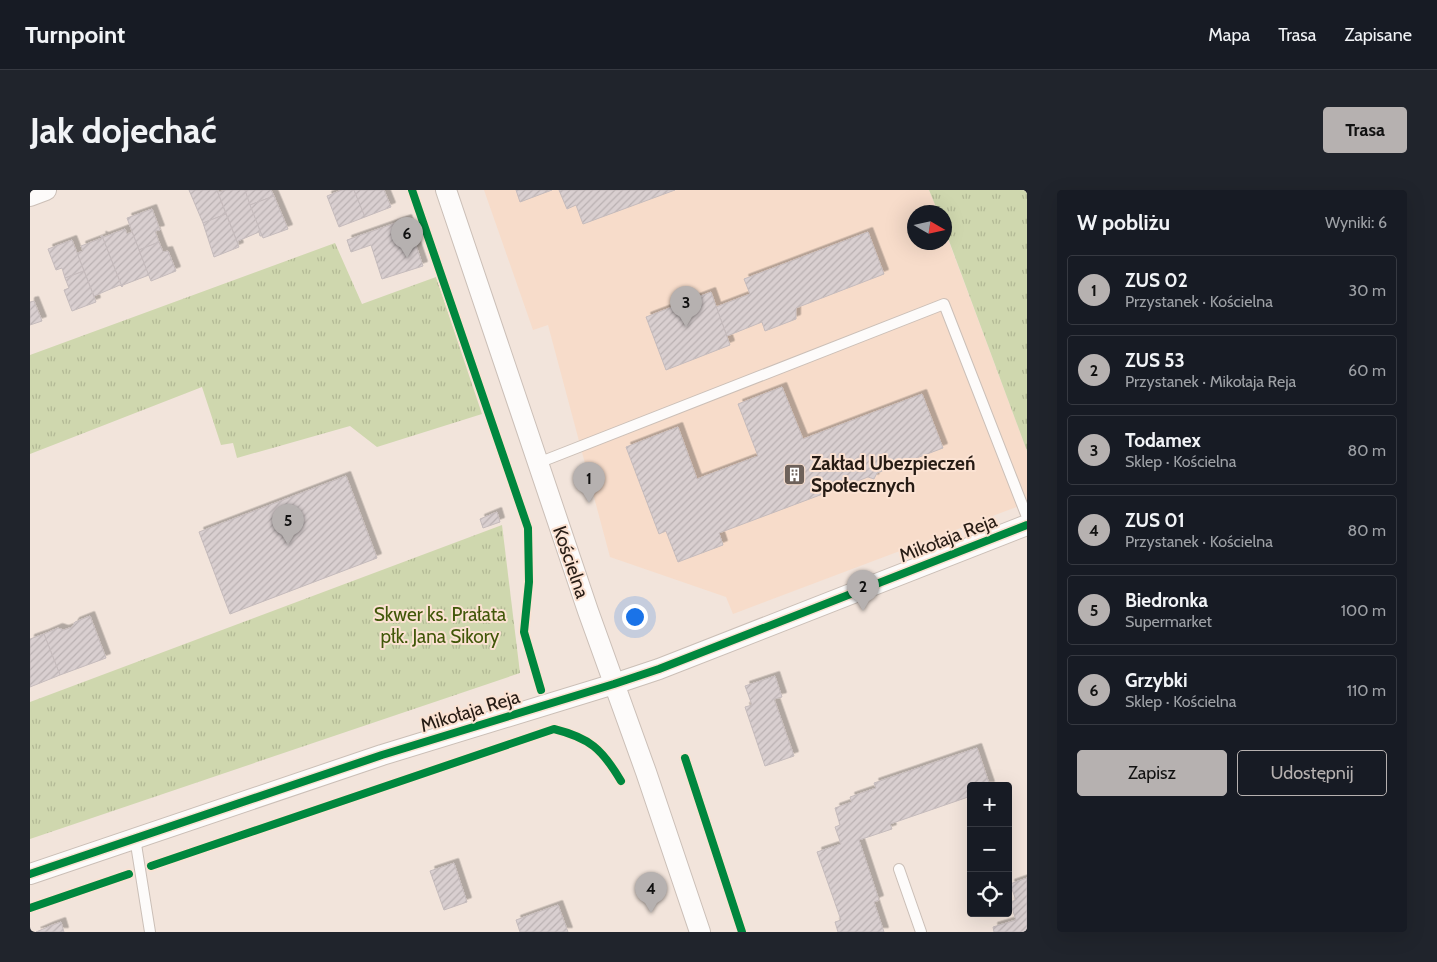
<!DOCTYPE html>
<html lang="pl">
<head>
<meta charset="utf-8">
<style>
	:root { --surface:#171b24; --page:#20242c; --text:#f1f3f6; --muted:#9ea1a6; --line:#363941; --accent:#b6b1b0 }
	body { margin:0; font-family:Cabin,sans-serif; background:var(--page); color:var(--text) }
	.controls { position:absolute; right:15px; bottom:15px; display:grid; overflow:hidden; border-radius:5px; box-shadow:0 5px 20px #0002 }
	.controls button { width:45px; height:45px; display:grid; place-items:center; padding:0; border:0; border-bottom:1px solid var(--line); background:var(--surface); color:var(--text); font:25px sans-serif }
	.compass { position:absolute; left:877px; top:15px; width:45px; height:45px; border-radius:50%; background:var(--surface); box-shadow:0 5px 20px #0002; rotate:99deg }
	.you { position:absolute; left:604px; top:426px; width:18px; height:18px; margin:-12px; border:4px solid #fff; border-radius:50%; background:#1a73e8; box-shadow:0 0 0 8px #1a73e833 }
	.badge { display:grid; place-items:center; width:32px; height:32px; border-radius:50%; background:var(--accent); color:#111; font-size:16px; font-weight:700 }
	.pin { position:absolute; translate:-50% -41px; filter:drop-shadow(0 1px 2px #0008) }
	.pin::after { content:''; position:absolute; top:26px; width:18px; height:15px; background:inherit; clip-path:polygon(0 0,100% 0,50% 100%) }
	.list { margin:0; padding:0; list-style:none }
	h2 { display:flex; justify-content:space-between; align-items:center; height:65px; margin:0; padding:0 20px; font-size:21px }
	h2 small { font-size:16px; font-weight:400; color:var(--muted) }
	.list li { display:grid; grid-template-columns:32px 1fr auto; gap:15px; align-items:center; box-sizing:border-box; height:70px; margin:0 10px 10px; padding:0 10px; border:1px solid var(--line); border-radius:5px }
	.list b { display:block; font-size:19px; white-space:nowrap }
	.list p { margin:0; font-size:16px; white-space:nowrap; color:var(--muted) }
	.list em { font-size:16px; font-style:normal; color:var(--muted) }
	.actions { display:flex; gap:10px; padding:15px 20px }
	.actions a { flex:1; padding:11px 0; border:1px solid var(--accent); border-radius:5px; text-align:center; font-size:18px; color:var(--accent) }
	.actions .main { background:var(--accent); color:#111 }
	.icon { flex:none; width:28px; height:28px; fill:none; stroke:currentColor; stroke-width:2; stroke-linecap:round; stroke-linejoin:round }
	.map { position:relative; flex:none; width:997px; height:742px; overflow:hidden; border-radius:5px }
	header { display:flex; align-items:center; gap:30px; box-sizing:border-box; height:70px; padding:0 25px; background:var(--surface); border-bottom:1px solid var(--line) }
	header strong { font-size:24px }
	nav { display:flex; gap:28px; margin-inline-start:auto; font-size:18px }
	.intro { display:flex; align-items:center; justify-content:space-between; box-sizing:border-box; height:120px; padding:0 30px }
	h1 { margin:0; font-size:35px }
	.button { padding:12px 22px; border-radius:5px; background:var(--accent); color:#111; font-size:18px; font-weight:700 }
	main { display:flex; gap:30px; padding:0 30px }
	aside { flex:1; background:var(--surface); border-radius:5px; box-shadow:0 5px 20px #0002 }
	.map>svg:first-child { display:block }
	.built { fill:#f7dcca }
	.grass { fill:url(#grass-tufts) }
	.building { fill:url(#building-hatch); stroke:#c5bbbc; filter:url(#shadow) }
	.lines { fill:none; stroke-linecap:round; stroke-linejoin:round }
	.service-casing { stroke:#cbbfb7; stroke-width:12 }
	.minor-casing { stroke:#cbbfb7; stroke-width:22 }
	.service { stroke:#fdfbfa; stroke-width:10 }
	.minor { stroke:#fdfbfa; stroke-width:20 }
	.cycleway-casing { stroke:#fbe2d2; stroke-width:11 }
	.cycleway { stroke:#00873e; stroke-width:8 }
	.labels { text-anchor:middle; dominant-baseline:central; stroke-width:4; stroke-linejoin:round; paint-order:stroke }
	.poi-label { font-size:19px; font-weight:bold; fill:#261b14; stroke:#fbe2d2; text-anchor:start }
	.street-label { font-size:19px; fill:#261b14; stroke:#fbe2d2 }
	.park-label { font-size:19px; fill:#415709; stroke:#fbe2d2 }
</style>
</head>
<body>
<header>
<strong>Turnpoint</strong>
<nav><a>Mapa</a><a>Trasa</a><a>Zapisane</a></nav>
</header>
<div class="intro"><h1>Jak dojechać</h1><a class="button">Trasa</a></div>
<main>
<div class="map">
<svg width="997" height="742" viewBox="0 0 997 742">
	<defs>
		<pattern id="grass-tufts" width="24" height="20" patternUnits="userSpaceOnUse" patternTransform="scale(1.25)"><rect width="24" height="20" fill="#cfd7ae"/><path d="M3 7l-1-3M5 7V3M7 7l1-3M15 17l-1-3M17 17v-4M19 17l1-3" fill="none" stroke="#b2b895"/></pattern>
		<pattern id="building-hatch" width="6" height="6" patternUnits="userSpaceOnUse" patternTransform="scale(1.25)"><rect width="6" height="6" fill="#d9cfd0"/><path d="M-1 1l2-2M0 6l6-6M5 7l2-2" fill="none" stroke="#bab1b2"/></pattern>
		<filter id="shadow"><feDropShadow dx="4.5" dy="-4.5" stdDeviation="0" flood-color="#0004"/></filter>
	</defs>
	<rect width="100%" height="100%" fill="#f2e4db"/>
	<path class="built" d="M454 0H899L908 22H884V52H914L915 41 997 261V313L703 424 696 407 580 367 518 135 503 140Z"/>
	<g class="grass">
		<path d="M899 0H997V261L915 40 914 22H908Z"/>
		<path d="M305 53 332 114 406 87 452 224 347 257 320 236 207 268 203 253 191 255 172 197 0 264V165Z"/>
		<path d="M472 335 490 483 0 649V512Z"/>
	</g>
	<g class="building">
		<path d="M159 0H187L196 24 173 33Z"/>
		<path d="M187 0 190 2 195 0H215L232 46H230L229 42 208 51V54Z"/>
		<path d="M215 0H241L244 6 220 15Z"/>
		<path d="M312 0H324L335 27 309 37 297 6Z"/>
		<path d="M324 0H354L361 17 335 27Z"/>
		<path d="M486 0H522L490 12Z"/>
		<path d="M529 0H645L553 34 546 15 537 19Z"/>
		<path d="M244 6 258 39 233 48 220 15Z"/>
		<path d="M122 19 130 40 125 41 129 52 109 60 97 28Z"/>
		<path d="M196 24 209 57 184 67 173 33Z"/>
		<path d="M377 29 393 76 352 89 341 55 321 62 317 50Z"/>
		<path d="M95 39 97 44 102 42 119 85 93 95 92 97 72 46 74 47Z"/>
		<path d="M838 42 854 84 766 118V129L735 141 732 132 697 146 686 117 720 104 714 89Z"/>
		<path d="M71 46H72L92 97 90 95 64 106 47 63 53 61 51 56 72 48Z"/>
		<path d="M42 50 54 81 35 88 32 78 26 80 18 59Z"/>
		<path d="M129 52 133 62 138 61 146 81 121 91 109 60Z"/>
		<path d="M54 81 66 112 42 121 34 100 39 98 35 88Z"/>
		<path d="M681 102 700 155 636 180 616 127Z"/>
		<path d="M4 111 12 131 0 135V112Z"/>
		<path d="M752 197 773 249 892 204 913 258 847 283 844 289 838 287 689 343 693 355 648 372 636 341 629 344 596 257 648 237 667 289 728 266 708 214Z"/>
		<path d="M316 286 347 368 200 424 169 342Z"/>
		<path d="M467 322 470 332 453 338 450 329Z"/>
		<path d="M60 426 76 468 30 485 14 444 28 438 34 440 42 437 45 432Z"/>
		<path d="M14 444 30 485 0 497V449Z"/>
		<path d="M745 486 752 507 744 509 764 566 735 576 715 517 722 515 715 496Z"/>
		<path d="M947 558 960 596H941V606L860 634 862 639 829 650 849 710 844 712 854 742H808L805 732 811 730 787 662 811 654 805 637 810 635 805 618 822 612 820 607 846 598 844 593Z"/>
		<path d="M424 673 437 712 414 720 400 681Z"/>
		<path d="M997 688V742H964L963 737 986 730 980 712 986 710 980 694Z"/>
		<path d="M528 715 538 742H490L486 730Z"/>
		<path d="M31 732 34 742H6L20 736Z"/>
	</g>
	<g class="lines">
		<defs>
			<g id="service">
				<path d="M508 273 914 114 997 327"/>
				<path d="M105 648 120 742"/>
				<path d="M869 679 891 742"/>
			</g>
			<g id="minor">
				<path d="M416 0 558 421 616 582 670 742"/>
				<path d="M0 6 16 0"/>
				<path d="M0 684 352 565 584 494 629 479 997 335"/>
			</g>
		</defs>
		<use href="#service" class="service-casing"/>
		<use href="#minor" class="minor-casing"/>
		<use href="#service" class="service"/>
		<use href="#minor" class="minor"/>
		<defs>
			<g id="cycleway">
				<path d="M382 0 498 338 499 392 494 442 511 500"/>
				<path d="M655 568 712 742"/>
				<path d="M121 676 524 539C560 548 572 559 591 591"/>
				<path d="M0 684 352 565 584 494 629 479 997 335"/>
				<path d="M0 718 99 684"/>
			</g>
		</defs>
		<use href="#cycleway" class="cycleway-casing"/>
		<use href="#cycleway" class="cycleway"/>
	</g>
	<defs>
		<symbol id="building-square" viewBox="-11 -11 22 22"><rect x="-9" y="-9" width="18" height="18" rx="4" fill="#6d615a" stroke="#fbe2d2"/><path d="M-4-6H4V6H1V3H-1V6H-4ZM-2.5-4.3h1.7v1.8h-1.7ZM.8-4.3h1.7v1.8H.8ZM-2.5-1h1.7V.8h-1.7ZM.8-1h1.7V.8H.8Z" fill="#fff"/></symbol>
	</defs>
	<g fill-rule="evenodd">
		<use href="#building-square" x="752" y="272" width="25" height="25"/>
	</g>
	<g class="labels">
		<g class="poi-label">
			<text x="781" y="273">Zakład Ubezpieczeń<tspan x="781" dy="22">Społecznych</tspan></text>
		</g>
		<g class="street-label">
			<text transform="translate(918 348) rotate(-21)">Mikołaja Reja</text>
			<text transform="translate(541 372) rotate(71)">Kościelna</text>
			<text transform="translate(440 521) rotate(-17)">Mikołaja Reja</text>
		</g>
		<g class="park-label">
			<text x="410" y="424">Skwer ks. Prałata<tspan x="410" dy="22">płk. Jana Sikory</tspan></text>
		</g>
	</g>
</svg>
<div class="controls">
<button>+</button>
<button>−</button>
<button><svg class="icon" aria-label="locate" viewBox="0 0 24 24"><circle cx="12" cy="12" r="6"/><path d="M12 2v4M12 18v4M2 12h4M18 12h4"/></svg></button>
</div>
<svg class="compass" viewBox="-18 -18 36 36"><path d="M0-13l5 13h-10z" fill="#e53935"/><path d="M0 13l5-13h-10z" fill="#9ea1a6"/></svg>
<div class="you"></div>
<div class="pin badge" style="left:559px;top:313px">1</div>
<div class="pin badge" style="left:833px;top:421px">2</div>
<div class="pin badge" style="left:656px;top:137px">3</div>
<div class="pin badge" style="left:621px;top:723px">4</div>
<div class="pin badge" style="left:258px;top:355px">5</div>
<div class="pin badge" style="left:377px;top:68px">6</div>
</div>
<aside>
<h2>W pobliżu<small>Wyniki: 6</small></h2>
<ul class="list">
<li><span class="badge">1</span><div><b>ZUS 02</b><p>Przystanek · Kościelna</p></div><em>30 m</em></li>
<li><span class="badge">2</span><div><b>ZUS 53</b><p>Przystanek · Mikołaja Reja</p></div><em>60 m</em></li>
<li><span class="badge">3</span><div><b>Todamex</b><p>Sklep · Kościelna</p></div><em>80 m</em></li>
<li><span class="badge">4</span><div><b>ZUS 01</b><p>Przystanek · Kościelna</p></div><em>80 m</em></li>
<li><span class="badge">5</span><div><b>Biedronka</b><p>Supermarket</p></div><em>100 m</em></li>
<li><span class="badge">6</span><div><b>Grzybki</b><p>Sklep · Kościelna</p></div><em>110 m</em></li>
</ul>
<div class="actions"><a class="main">Zapisz</a><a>Udostępnij</a></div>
</aside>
</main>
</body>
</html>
